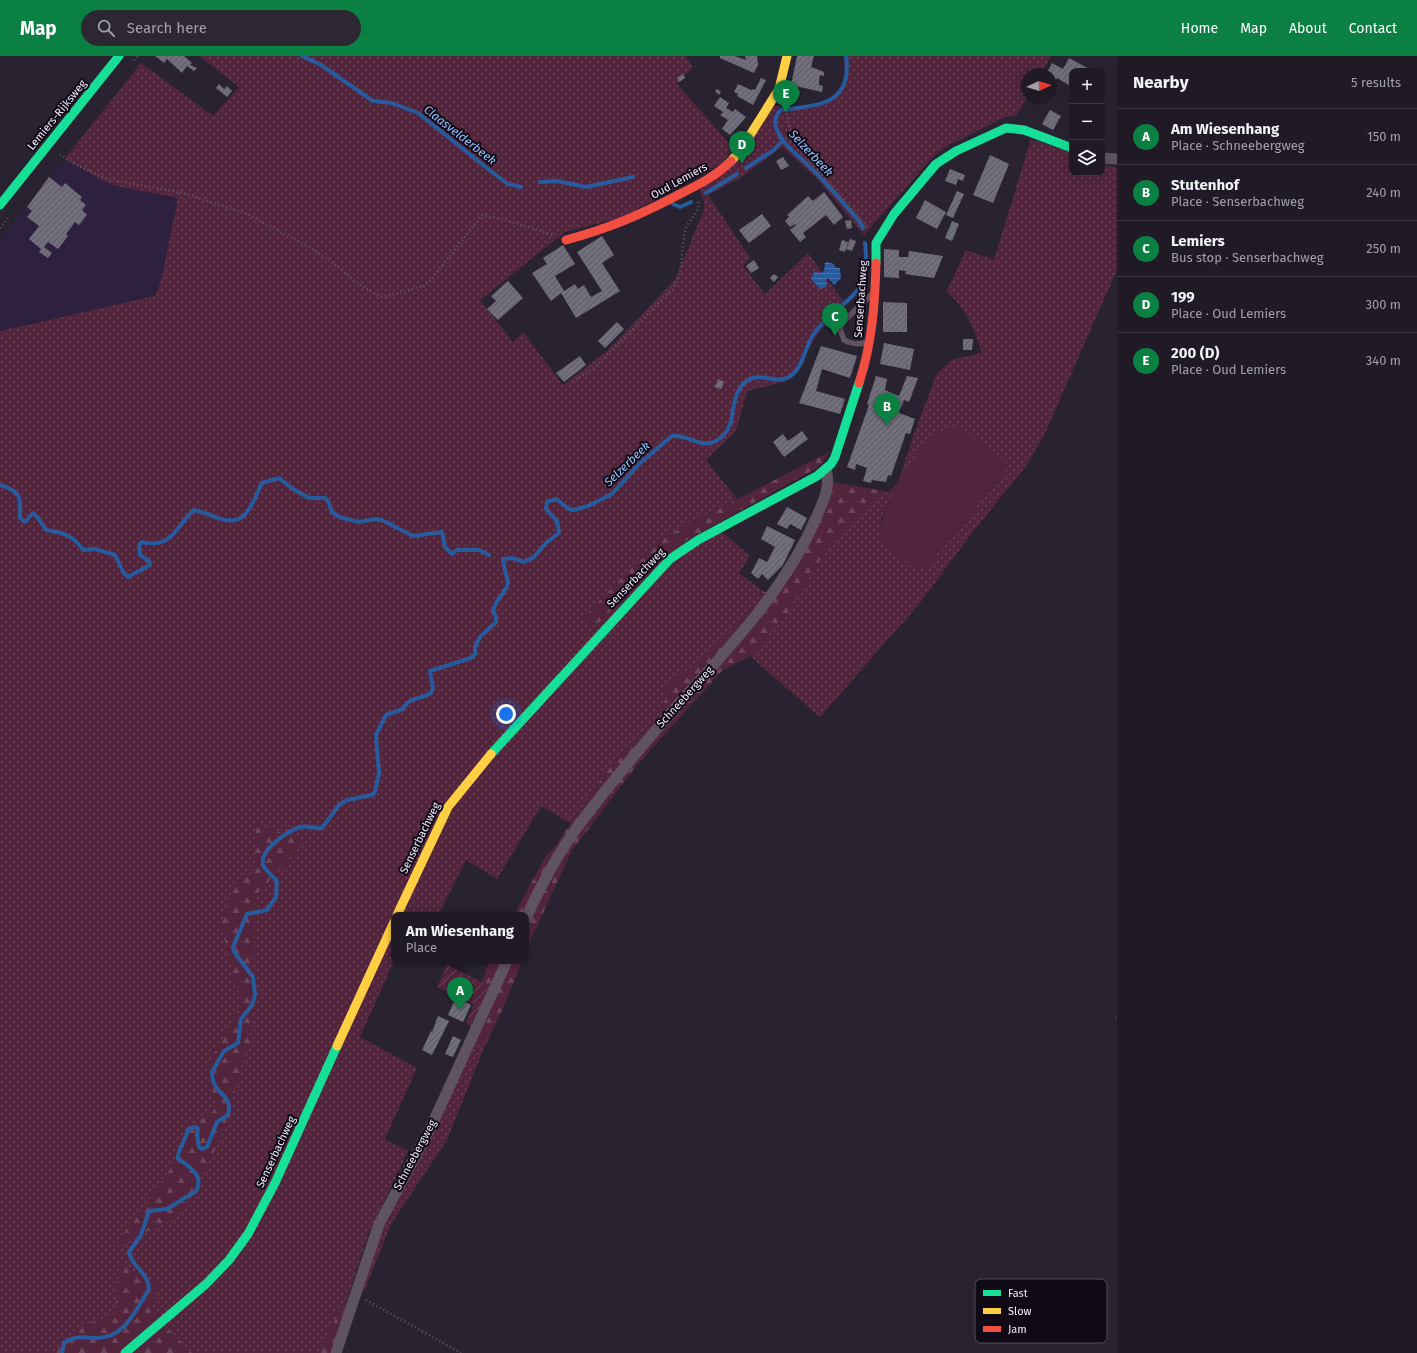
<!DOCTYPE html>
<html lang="en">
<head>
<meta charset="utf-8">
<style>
	:root { --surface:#1f1a25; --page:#2c2732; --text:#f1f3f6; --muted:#a1a1a7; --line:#3c3842; --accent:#0b8043 }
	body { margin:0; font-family:"Fira Sans",sans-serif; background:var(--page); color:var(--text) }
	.controls { position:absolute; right:12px; top:12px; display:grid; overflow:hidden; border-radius:8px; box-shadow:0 4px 16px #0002 }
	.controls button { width:36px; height:36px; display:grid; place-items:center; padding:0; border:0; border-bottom:1px solid var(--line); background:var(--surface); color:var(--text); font:20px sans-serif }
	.compass { position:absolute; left:1021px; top:12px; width:36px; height:36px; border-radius:50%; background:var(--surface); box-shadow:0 4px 16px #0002; rotate:86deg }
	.you { position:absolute; left:506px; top:658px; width:14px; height:14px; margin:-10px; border:3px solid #fff; border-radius:50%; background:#1a73e8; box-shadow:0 0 0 6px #1a73e833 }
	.badge { display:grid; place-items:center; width:26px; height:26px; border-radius:50%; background:var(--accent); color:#fff; font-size:13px; font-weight:700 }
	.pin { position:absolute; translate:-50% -33px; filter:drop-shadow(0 1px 2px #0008) }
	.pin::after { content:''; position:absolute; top:21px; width:14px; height:12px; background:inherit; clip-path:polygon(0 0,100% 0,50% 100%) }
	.popup { position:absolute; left:391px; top:856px; width:138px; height:52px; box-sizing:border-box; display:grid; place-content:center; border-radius:8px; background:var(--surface); filter:drop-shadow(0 1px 3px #0005); font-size:13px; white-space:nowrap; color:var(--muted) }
	.popup b { font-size:15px; color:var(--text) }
	.popup::after { content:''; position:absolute; left:50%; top:100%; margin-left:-8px; border:8px solid transparent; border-top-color:var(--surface) }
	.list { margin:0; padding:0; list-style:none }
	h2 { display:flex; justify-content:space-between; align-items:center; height:52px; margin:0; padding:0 16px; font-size:17px }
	h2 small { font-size:13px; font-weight:400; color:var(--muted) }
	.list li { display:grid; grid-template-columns:26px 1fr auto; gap:12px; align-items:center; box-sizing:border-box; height:56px; padding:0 16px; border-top:1px solid var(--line) }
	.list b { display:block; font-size:15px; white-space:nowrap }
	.list p { margin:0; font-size:13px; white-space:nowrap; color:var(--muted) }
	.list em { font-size:13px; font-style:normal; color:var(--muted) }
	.icon { flex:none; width:22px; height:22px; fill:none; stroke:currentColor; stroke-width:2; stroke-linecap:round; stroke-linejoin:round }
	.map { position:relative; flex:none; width:1117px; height:1297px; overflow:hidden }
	header { display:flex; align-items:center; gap:24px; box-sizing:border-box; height:56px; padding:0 20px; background:var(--accent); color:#fff }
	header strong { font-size:19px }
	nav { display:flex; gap:22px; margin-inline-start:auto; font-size:14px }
	.search { width:280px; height:36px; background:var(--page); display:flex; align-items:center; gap:10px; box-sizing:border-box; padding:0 14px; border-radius:22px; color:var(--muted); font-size:15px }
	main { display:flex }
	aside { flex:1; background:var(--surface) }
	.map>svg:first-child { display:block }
	.built { fill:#2e213f }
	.grass { fill:url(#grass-dots); fill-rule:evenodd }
	.forest { fill:url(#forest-firs) }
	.park { fill:#53253d }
	.garden { fill:url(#garden-furrows) }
	.water { fill:url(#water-rules) }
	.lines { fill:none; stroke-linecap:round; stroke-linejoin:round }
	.stream { stroke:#265b9e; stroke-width:4 }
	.building { fill:url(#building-hatch) }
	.path { stroke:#625965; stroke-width:2.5; stroke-dasharray:1 3; stroke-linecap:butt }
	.lane { stroke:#605361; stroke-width:5.5 }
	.street { stroke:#605361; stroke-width:11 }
	.fast { stroke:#16e098; stroke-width:9 }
	.slow { stroke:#ffcf43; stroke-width:9 }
	.jam { stroke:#f24e42; stroke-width:9 }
	.labels { text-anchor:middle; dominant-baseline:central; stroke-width:4; stroke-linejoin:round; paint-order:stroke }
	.street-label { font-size:11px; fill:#f2ebfd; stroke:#0f0a15 }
	.water-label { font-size:12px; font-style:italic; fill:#96c3fd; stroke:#0f0a15 }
	.key { fill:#0f0a15; stroke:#534e5b; stroke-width:1 }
	.key-label { font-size:11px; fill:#f2ebfd }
</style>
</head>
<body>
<header>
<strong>Map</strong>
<div class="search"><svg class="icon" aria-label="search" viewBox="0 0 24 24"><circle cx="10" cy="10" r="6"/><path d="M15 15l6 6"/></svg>Search here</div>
<nav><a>Home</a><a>Map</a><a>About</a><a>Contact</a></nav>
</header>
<main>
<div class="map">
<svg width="1117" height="1297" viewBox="0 0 1117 1297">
	<defs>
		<pattern id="grass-dots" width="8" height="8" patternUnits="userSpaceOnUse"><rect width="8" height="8" fill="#53253d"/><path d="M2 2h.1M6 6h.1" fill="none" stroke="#6c455a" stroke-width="1.8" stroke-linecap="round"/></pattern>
		<pattern id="forest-firs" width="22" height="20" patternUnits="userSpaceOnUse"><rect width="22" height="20" fill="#53253d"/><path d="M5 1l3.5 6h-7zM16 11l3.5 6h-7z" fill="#6c455a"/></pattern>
		<pattern id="garden-furrows" width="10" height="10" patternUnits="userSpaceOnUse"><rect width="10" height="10" fill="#53253d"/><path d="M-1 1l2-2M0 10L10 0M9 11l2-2" fill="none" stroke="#6c455a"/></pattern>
		<pattern id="water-rules" width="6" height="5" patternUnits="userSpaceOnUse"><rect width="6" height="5" fill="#265b9e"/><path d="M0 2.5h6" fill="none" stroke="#4673ac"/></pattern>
		<pattern id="building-hatch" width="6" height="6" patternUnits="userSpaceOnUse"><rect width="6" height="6" fill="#716f7c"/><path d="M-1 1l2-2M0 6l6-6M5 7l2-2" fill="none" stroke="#5d5a64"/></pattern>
	</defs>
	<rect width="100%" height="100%" fill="#292331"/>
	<path class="built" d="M65 102 103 125 116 130 178 142 161 225 155 240 0 275V185Z"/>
	<g class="grass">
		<path d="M200 0H685L693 11 677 28 734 93 720 108 623 161 565 176 480 244 513 286 523 276 563 329 607 295 675 224 704 154V146L700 134 773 50H783V54C802 52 836 53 844 31 847 23 843 9 844 0H1051L1041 18H1027V42L1016 60 1005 61 945 91 932 102 864 179 818 124 782 91 740 122 708 139 750 202 743 210 765 238 808 197 846 249 822 272 787 325 747 335 736 375 706 404 737 443 668 479 642 501 584 562 676 489 722 476 750 500 739 517 763 535C739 573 705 605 667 628L666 642 659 660 616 703 570 767 541 750 497 823 466 804 438 859H394V905L360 981 417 1012 385 1083 408 1095 368 1179 346 1246 339 1253 321 1297H192L154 1258 100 1297H0V275L155 240 161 225 178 142 116 130 103 125 65 102 141 7 213 60 239 31Z"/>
		<path d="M1031 83 1072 97V117H1102V108L1117 112V214L1045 377 1027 409 971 478 920 547 820 661 750 600 791 553 812 516 844 472 877 440 889 436 898 427 914 378 937 317 952 304 982 297C973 268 967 256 947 235L966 194 994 204ZM939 376 1006 405 1004 417 927 511 880 466C894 434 913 399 939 376Z"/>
		<path d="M474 985 484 992 447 1084 391 1168 364 1236 362 1231 382 1172Z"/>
	</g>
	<g class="forest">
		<path d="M829 396 823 406 817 412 666 496 596 570 583 562 642 501 668 479Z"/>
		<path d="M833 426 889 436 877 440 844 472 812 516 791 553 750 600 722 615 637 709 572 794 526 894V859H514L544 803 556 789 587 743 616 703 659 660 666 642 667 628C705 605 739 573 763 535L776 542 794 511Z"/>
		<path d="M256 768 306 785 256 839 250 982 220 1085 178 1160 114 1192 169 1115 196 1064 218 1053 206 1012 241 949 221 870 233 831 254 816Z"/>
		<path d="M489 905H522L504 950 484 992 474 985 497 933 482 926Z"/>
		<path d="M119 1208 159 1228 149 1259 154 1258 192 1297H51L57 1293 81 1270 115 1258Z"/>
		<path d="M346 1246 357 1249 339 1297H321L339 1253Z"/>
	</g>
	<path class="park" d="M960 371 1006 405 1004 417 927 511 914 513C904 503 881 490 880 475 878 461 914 400 925 388 929 384 934 379 939 376 946 372 953 372 960 371Z"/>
	<path class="garden" d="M447 909 490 930 471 970 466 967 474 948 437 931Z"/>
	<path class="water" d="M827 206 834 208 836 212H840L841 222 834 229 828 222 825 225 827 227 826 231 820 233 811 223 814 216 820 217 824 215 825 207Z"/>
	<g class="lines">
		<g class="stream">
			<path d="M302 0 321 9 373 45 392 47 418 57 493 117 508 128 521 131"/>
			<path d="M846 0C853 50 817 49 781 54 774 60 774 69 778 76 784 90 799 100 809 110 827 127 843 147 859 165L863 172"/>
			<path d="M746 112 774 94 783 84"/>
			<path d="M540 126 557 125 586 131 633 121"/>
			<path d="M706 137 737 118"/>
			<path d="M673 148 680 151 691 146"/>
			<path d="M0 429C21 435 21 442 20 462L25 466 33 457 38 462 46 474C62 476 74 480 83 494L95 493 115 499 123 516 128 521 150 509 149 505 140 499 139 489 142 486C173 493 175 471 194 454 203 456 210 459 218 462 247 473 252 447 262 427L279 422 293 433 309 442H325L328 445 332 456 339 461 359 466 376 463 382 464 413 480 442 476 445 491 452 498 457 494H479L489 499"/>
			<path d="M62 1297 64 1287C74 1280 82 1281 94 1282 124 1284 136 1254 149 1233 149 1217 131 1210 129 1196L141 1179 149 1155 167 1153 196 1135C205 1120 188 1109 178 1103 176 1097 187 1082 188 1073L196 1071 198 1073 197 1079 199 1091 202 1093 207 1091 217 1066 228 1059C234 1036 212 1041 212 1016L224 995 238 987 241 963 252 949 255 939 253 921 235 897 233 891 247 858 267 854 276 841 277 826C274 820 266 816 263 809 259 794 288 775 300 771 307 769 315 773 322 772L339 749 347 744 372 739 375 736 379 717 376 679 386 659 403 653C409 640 421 644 431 637L433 632 430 615 471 602 475 598V591L480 581 496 566V561L493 555C496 542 506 537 508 527 508 523 503 509 503 503L513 502 524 506 534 501 546 487 559 477 557 465 546 453 547 446 556 443 569 453 574 454 588 450 612 438 639 408 672 380C686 378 702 393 716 385 739 371 728 350 740 332 755 310 772 330 789 321 803 313 805 291 813 279 825 260 854 244 863 226 868 216 866 199 865 187"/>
		</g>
	</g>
	<g class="building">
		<path d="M155 0H184L192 7 190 9 197 12 194 15 187 10 182 17 167 3 164 7Z"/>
		<path d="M720 0H735L746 4 745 0H757L758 9 754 17 720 2Z"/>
		<path d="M797 0H814L811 11 824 16V20L820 19 819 25V29L823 30 822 36 791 29Z"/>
		<path d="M1069 2 1093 15H1072V31L1057 22 1055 26 1051 24V18H1046L1052 7 1063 13Z"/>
		<path d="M683 18 685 22 679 26 677 22Z"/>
		<path d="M761 22 766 24 753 49 737 40 738 38 734 36 738 28 751 34 753 33 755 34Z"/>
		<path d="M219 28 224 33 227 30 232 35 227 41 216 32Z"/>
		<path d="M717 33 721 36 719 39 715 35Z"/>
		<path d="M791 33 800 35 799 41 790 39Z"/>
		<path d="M720 41 729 47 726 52 733 56 735 53 746 61 730 79 722 73 728 64 720 59 723 56 714 50Z"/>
		<path d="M1050 54 1061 60 1053 74 1042 68Z"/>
		<path d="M990 99 1009 108 993 147 973 139Z"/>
		<path d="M783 101 789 110 781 114 776 105Z"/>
		<path d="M950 113 965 119 963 125 958 123 956 129 945 125Z"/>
		<path d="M49 121 62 131 65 127 82 141 80 144 86 149 82 154 87 159 79 169 75 166 66 178 68 180 58 193 48 186 44 191 52 197 48 202 39 196 41 193 29 183 39 170 27 161 32 155 27 151Z"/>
		<path d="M957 135 964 138 953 162 946 159Z"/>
		<path d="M824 136 843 161 834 169 826 159 803 177 806 181 800 186 790 174 796 169 795 168 790 171 785 165 789 161 787 159 808 140 813 145Z"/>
		<path d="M925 144 946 156 937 173 916 162Z"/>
		<path d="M762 158 771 170 749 187 739 174Z"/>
		<path d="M851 164 852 172 847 173 845 165Z"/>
		<path d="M952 165 959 168 952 185 945 182Z"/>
		<path d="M602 180 614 199 602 207 620 235 576 262 561 237 551 245 532 217 547 208 543 202 563 189 575 208 555 220 564 235 575 228 578 233 584 229 591 241 602 235 577 196Z"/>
		<path d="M850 183 856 185 852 195 846 193Z"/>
		<path d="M842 184 848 186 845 196 839 194Z"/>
		<path d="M884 193 899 194V201H908L909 195 943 200 934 222 905 218 906 215 899 214V222L884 221Z"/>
		<path d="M754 204 759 212 751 217 746 210Z"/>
		<path d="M774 218 778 221 774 226 770 222Z"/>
		<path d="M508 225 523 242 498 264 487 253 496 245 491 240Z"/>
		<path d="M883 246 907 247V276H883Z"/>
		<path d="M617 266 624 273 605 292 598 285Z"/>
		<path d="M963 283H973L972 294H963Z"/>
		<path d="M884 287 914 293 910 314 880 308Z"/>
		<path d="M821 290 857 300 850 322 822 313 816 335 845 343 840 358 799 347Z"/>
		<path d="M580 300 586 309 564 326 556 317Z"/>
		<path d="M876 320 887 323 885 334 899 340 907 320 918 322 909 346 904 344 899 357 915 363 910 378 906 377 891 420 888 419 886 426 872 424 871 427 863 425 867 412 856 408 855 414 847 411 869 349 867 348Z"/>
		<path d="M718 323 724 326 721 333 715 331Z"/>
		<path d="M802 375 808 383 784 401 773 386 783 378 788 385Z"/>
		<path d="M787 451 807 462 801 474 790 468 787 473 777 468Z"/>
		<path d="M767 470 795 484 783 509 768 524 762 518 758 523 751 517 759 502 767 506 775 491 761 483Z"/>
		<path d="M456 941 471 949 463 966 448 959Z"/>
		<path d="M438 960 449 965 432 999 422 994 431 975 432 976Z"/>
		<path d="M453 980 461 984 453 1001 445 998Z"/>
	</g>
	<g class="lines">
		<g class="path">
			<path d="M134 4 137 0"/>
			<path d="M785 50 790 73 804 98 869 173"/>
			<path d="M60 98 72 107 107 123 183 137 247 158 309 191 329 204 363 231 382 241 424 230 431 224 482 159 502 163 553 179"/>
			<path d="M0 172 8 162"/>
			<path d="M573 326 594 312 673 232C686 211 679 194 686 172 690 163 701 154 698 144"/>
			<path d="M1116 962 1117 961"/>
			<path d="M366 1244 461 1297"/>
		</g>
		<path class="lane" d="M868 286C858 289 852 288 844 284L840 273 842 267 871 239"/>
		<g class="street">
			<path d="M1102 102 1117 103"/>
			<path d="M526 862C541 829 557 799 578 770 603 737 629 705 656 674 714 606 780 545 816 462 823 446 831 431 826 413"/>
			<path d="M336 1297 379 1168 430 1073 507 905"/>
		</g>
		<g class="fast">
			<path d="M0 149 119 0"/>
			<path d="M876 207V187L894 158 936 108 956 95 1006 72 1024 74 1072 92"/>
			<path d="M491 698 670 503 698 484 817 420 831 408 835 401 859 327"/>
			<path d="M125 1297 206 1228 229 1204 248 1178 275 1127 337 990"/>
		</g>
		<g class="slow">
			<path d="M731 105 740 95 779 33 787 0"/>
			<path d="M397 859 448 751 491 698"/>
			<path d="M337 990 394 866"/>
		</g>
		<g class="jam">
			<path d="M566 184C610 172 640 159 680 138 698 129 716 120 731 105"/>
			<path d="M859 327C872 288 875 248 876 207"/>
		</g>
	</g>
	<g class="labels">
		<g class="street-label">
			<text transform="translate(57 59) rotate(-51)">Lemiers-Rijksweg</text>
			<text transform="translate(679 125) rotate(-29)">Oud Lemiers</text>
			<text transform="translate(861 243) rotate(-86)">Senserbachweg</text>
			<text transform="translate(636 522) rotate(-46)">Senserbachweg</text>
			<text transform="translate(685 641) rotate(-48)">Schneebergweg</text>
			<text transform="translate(420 782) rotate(-64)">Senserbachweg</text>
			<text transform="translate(276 1096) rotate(-65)">Senserbachweg</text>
			<text transform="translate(415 1099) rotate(-62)">Schneebergweg</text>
		</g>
		<g class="water-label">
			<text transform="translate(460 79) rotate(38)">Claasvelderbeek</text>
			<text transform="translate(811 97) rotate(47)">Selzerbeek</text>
			<text transform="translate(627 408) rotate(-44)">Selzerbeek</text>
		</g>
	</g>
	<rect x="975" y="1223" width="132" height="64" rx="6" class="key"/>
	<rect x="983" y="1234" width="18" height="6" fill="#16e098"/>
	<rect x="983" y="1252" width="18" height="6" fill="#ffcf43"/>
	<rect x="983" y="1270" width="18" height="6" fill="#f24e42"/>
	<g class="key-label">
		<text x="1008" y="1241">Fast</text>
		<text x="1008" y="1259">Slow</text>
		<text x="1008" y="1277">Jam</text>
	</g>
</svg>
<div class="controls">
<button>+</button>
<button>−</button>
<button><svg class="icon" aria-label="layers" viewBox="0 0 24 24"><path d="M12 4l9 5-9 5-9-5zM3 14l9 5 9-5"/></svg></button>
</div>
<svg class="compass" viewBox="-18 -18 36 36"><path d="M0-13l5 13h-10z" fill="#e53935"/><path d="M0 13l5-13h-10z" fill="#a1a1a7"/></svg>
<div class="you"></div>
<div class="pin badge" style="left:460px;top:954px">A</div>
<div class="popup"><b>Am Wiesenhang</b>Place</div>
<div class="pin badge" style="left:887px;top:370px">B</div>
<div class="pin badge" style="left:835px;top:280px">C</div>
<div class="pin badge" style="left:742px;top:108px">D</div>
<div class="pin badge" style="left:786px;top:57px">E</div>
</div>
<aside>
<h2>Nearby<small>5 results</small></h2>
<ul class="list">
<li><span class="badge">A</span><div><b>Am Wiesenhang</b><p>Place · Schneebergweg</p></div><em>150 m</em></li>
<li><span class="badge">B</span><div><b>Stutenhof</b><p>Place · Senserbachweg</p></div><em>240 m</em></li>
<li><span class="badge">C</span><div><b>Lemiers</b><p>Bus stop · Senserbachweg</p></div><em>250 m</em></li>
<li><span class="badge">D</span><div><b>199</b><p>Place · Oud Lemiers</p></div><em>300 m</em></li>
<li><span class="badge">E</span><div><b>200 (D)</b><p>Place · Oud Lemiers</p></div><em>340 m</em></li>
</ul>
</aside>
</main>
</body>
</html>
